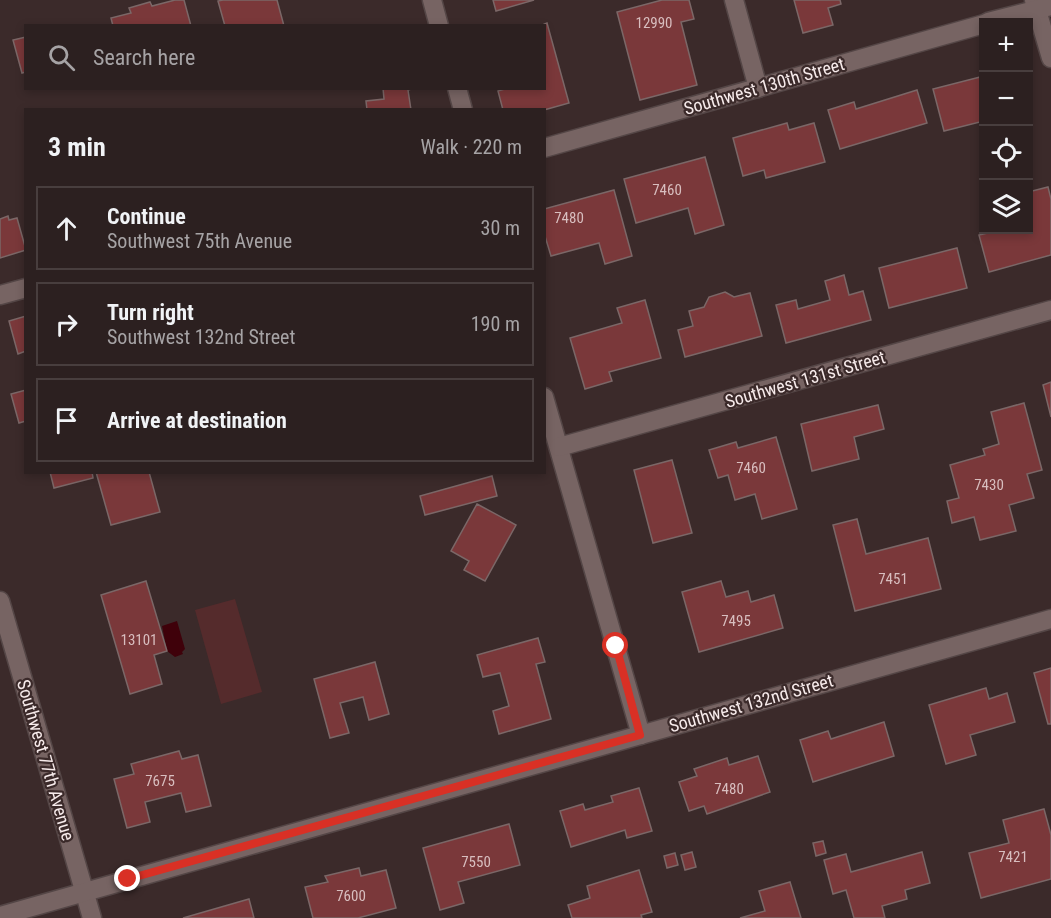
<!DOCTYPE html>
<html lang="en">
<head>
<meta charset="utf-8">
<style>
	:root { --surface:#2c2020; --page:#382d2d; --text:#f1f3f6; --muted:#a6a3a5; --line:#483e3e }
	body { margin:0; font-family:"Roboto Condensed",sans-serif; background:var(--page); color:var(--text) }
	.controls { position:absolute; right:18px; top:18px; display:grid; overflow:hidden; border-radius:0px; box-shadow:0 3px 9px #0003 }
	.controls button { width:54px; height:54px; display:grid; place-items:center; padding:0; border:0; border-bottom:2px solid var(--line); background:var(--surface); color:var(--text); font:30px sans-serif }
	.stop { position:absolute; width:18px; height:18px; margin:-14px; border:4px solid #d93025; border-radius:50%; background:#fff }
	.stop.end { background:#d93025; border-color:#fff; box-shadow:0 2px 6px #0008 }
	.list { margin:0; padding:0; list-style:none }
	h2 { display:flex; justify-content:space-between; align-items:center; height:78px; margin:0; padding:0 24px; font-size:26px }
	h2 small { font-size:20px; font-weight:400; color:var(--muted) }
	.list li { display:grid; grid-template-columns:39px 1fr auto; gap:18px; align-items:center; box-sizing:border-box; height:84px; margin:0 12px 12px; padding:0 12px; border:2px solid var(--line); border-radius:0px }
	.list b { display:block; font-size:22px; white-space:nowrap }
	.list p { margin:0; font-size:20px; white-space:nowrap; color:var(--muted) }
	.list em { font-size:20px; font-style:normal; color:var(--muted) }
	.icon { flex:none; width:33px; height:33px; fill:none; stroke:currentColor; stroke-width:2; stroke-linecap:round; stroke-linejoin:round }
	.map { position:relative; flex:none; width:1051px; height:918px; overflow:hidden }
	.search { position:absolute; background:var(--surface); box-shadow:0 3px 9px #0003; left:24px; top:24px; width:522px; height:66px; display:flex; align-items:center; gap:15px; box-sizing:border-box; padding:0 21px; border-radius:0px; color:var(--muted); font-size:22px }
	.panel { position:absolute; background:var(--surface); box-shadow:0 3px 9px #0003; left:24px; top:108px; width:522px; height:366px; border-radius:0px }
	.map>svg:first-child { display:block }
	.green { fill:#552b2c }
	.water { fill:#3f010a }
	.building { fill:#7a383a; stroke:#7b6767; stroke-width:1.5 }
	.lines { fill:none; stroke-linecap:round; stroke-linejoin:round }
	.street-casing { stroke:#544646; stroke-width:21 }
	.secondary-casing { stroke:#544646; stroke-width:21 }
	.street { stroke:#776463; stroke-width:18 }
	.secondary { stroke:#776463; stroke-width:18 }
	.route { stroke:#d93025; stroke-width:8 }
	.labels { text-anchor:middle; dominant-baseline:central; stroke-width:4.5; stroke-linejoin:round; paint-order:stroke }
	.number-label { font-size:15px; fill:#d8bebf }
	.street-label { font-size:18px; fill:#f7ebeb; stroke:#3b2a2a }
</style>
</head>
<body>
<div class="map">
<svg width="1051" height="918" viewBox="0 0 1051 918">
	<rect width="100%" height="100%" fill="#3b2a2a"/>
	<path class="green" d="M235 599 262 692 221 704 195 610Z"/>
	<path class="water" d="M177 621 185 649 182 652 183 654 175 657 167 651 162 626Z"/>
	<g class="building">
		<path d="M175 0H184L191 26H113L111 18 131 13 129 8 150 2 152 6Z"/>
		<path d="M223 0H277L284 26H225L218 1Z"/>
		<path d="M493 0H534L496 11Z"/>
		<path d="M662 0H689L694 19 681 22 697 85 640 100 617 12Z"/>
		<path d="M794 0H840L841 4 828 8 833 25 803 33Z"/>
		<path d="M547 23 569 103 544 110H503L498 91 508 88H544V26H540Z"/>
		<path d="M26 37V72L22 73 13 40Z"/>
		<path d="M984 76V121L944 131 933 89Z"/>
		<path d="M383 88H415L408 90 411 110H367L366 101 384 99Z"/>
		<path d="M917 90 927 123 840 149 828 110 854 102 856 109Z"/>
		<path d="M787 123 789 130 814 123 825 162 766 178 764 170 743 176 733 138Z"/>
		<path d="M705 157 724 225 695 234 688 208 636 223 624 179Z"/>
		<path d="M1048 187 1051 199V255L989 272 979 235 1001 230H1028V222L1031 221 1028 211V192Z"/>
		<path d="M614 190 632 256 605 264 599 243 551 256 544 233V209Z"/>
		<path d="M8 216 9 220 17 218 26 250 0 258V219Z"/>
		<path d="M957 248 967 288 889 308 879 268Z"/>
		<path d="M844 275 849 295 863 291 871 320 786 343 776 305 796 300 798 309 830 300 825 281Z"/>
		<path d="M725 292 734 297 750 293 762 336 685 357 678 330 693 326 689 311 704 307 709 297Z"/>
		<path d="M645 300 661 358 609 372 612 381 585 389 570 338 622 323 617 308Z"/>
		<path d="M26 316V351L18 354 9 321Z"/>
		<path d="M1051 382V417L1043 385Z"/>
		<path d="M26 390V421L19 423 11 394Z"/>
		<path d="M1024 403 1042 470 1027 474 1034 498 1009 505 1016 531 980 540 974 517 952 523 947 501 959 498 950 465 985 455 983 449 999 444 991 412Z"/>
		<path d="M878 405 884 429 854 437 859 459 812 471 801 424Z"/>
		<path d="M776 437 797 509 762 519 755 494 735 500 728 475 718 478 709 450 736 442 738 448Z"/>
		<path d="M672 460 692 533 653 543 634 470Z"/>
		<path d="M50 472H92L93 478 54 488Z"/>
		<path d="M96 472H149L160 512 111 525Z"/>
		<path d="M492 476 497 496 425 515 420 496Z"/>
		<path d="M477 504 516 525 485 581 464 570 469 561 451 551Z"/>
		<path d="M857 519 866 554 928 538 941 589 855 611 833 525Z"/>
		<path d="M146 581 167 651 154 655 162 684 130 694 101 595Z"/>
		<path d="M721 581 726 597 748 591 751 602 774 595 783 628 699 652 682 592Z"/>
		<path d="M538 638 545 662 536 664 551 719 499 734 493 711 509 706 500 673 483 677 477 655Z"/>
		<path d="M375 662 389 714 369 720 363 697 340 703 349 733 330 738 314 679Z"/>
		<path d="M1051 668V724H1048L1034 673Z"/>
		<path d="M986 688 989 699 1007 693 1015 722 970 735 976 755 946 764 929 705Z"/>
		<path d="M884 722 894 756 813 782 800 740 828 731 831 739Z"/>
		<path d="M179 751 182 759 198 755 211 806 186 812 181 793 145 802 150 822 127 828 114 779 134 774 131 764Z"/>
		<path d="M758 756 770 792 707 814 704 806 689 811 679 782 697 776 694 769 727 758 729 765Z"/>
		<path d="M639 788 652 831 627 838 625 830 571 847 560 811 583 804 585 810 613 802 611 796Z"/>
		<path d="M1044 809 1051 835V879L981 898 969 853 1009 843 1003 820Z"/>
		<path d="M509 824 520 865 458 882 464 903 440 910 423 848Z"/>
		<path d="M823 841 826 853 816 856 813 843Z"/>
		<path d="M692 852 696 867 685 870 681 855Z"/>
		<path d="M922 852 930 883 905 890 907 899 882 906 885 918H854L846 890 833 894 824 860 846 854 851 872Z"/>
		<path d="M675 853 678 865 667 868 664 856Z"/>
		<path d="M359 868 361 876 386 870 396 908 358 918H313L305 887 328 882 325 876Z"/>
		<path d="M639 870 652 912 641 915 642 918H572L568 905 590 898 587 886Z"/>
		<path d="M790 882 801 918H740L765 911 759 891Z"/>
		<path d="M249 899 254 918H183Z"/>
	</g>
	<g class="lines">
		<defs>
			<g id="street">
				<path d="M432 0 439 26"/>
				<path d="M734 0 758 88"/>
				<path d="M1034 0 1051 58"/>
				<path d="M988 22 1051 6"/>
				<path d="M457 88 463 110"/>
				<path d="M544 148 984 24"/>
				<path d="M0 295 26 288"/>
				<path d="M544 397 641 735"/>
				<path d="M559 447 1051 310"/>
			</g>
			<g id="secondary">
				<path d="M0 601 92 918"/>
				<path d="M0 916 1051 619"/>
			</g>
		</defs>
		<use href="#street" class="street-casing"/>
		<use href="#secondary" class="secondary-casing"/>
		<use href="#street" class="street"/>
		<use href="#secondary" class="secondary"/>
	</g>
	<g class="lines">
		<path class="route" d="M128 879 640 735 616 646"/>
	</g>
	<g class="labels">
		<g class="number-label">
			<text x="654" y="23">12990</text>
			<text x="667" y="190">7460</text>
			<text x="569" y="218">7480</text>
			<text x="751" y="468">7460</text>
			<text x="989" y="485">7430</text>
			<text x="893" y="579">7451</text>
			<text x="736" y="621">7495</text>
			<text x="139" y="640">13101</text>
			<text x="160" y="781">7675</text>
			<text x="729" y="789">7480</text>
			<text x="1013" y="857">7421</text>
			<text x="476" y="862">7550</text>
			<text x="351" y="896">7600</text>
		</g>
		<g class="street-label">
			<text transform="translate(764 86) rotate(-16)">Southwest 130th Street</text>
			<text transform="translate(805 379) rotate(-16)">Southwest 131st Street</text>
			<text transform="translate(751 703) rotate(-16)">Southwest 132nd Street</text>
			<text transform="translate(46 760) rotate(74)">Southwest 77th Avenue</text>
		</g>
	</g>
</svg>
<div class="controls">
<button>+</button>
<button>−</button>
<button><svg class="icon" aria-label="locate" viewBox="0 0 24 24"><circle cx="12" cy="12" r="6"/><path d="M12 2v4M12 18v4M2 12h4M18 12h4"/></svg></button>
<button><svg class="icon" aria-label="layers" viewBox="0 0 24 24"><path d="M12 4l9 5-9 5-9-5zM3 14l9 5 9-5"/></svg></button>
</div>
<div class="stop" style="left:616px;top:646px"></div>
<div class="stop end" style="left:128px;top:879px"></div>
<div class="search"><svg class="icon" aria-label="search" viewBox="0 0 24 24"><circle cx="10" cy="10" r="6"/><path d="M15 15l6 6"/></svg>Search here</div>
<section class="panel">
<h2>3 min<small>Walk · 220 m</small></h2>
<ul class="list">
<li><svg class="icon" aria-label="ahead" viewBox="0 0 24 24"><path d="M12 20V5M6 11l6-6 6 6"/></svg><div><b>Continue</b><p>Southwest 75th Avenue</p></div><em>30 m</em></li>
<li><svg class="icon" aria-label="right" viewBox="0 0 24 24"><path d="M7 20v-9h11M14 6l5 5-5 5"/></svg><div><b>Turn right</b><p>Southwest 132nd Street</p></div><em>190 m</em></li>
<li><svg class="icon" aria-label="arrive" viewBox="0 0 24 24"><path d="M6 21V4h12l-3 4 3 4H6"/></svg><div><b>Arrive at destination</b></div></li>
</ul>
</section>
</div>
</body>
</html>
